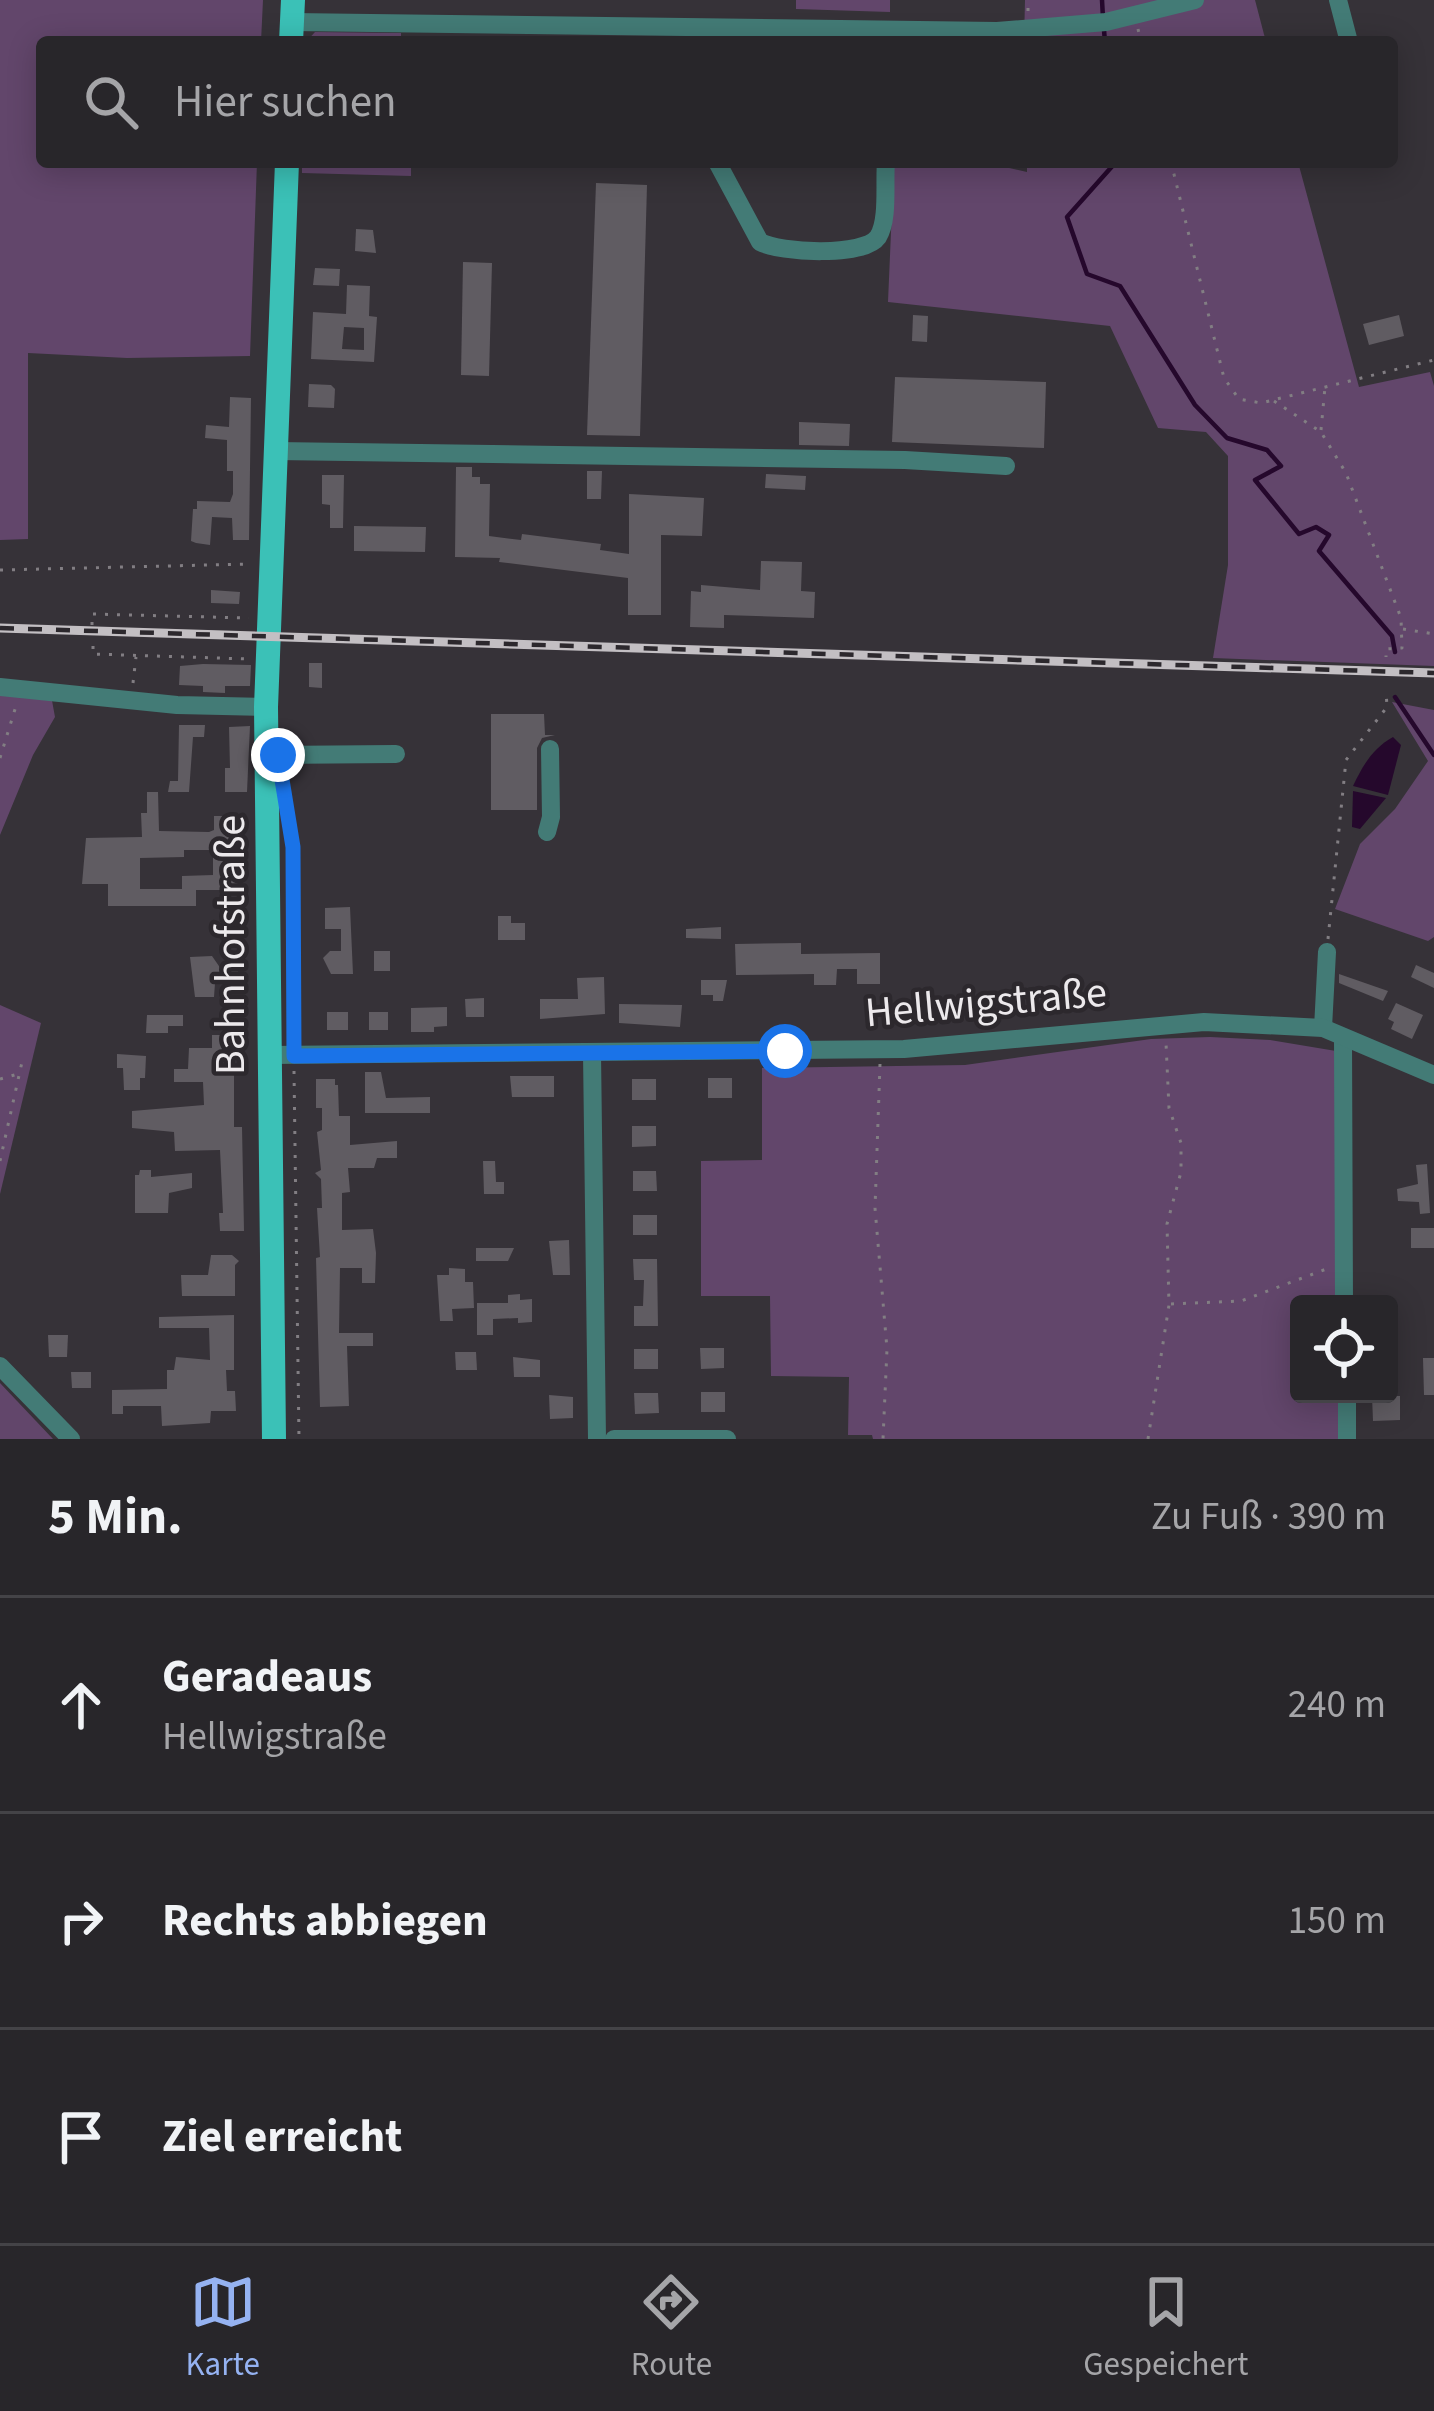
<!DOCTYPE html>
<html lang="de">
<head>
<meta charset="utf-8">
<style>
	:root { --surface:#28262a; --page:#343236; --text:#f1f3f6; --muted:#a5a5a8; --line:#444347; --accent:#95b2f1 }
	body { margin:0; font-family:"Source Sans 3",sans-serif; background:var(--page); color:var(--text) }
	.controls { position:absolute; right:36px; bottom:36px; display:grid; overflow:hidden; border-radius:12px; box-shadow:0 6px 30px #0003 }
	.controls button { width:108px; height:108px; display:grid; place-items:center; padding:0; border:0; border-bottom:3px solid var(--line); background:var(--surface); color:var(--text); font:60px sans-serif }
	.stop { position:absolute; width:36px; height:36px; margin:-27px; border:9px solid #1a73e8; border-radius:50%; background:#fff }
	.stop.end { background:#1a73e8; border-color:#fff; box-shadow:0 3px 12px #0008 }
	.list { margin:0; padding:0; list-style:none }
	h2 { display:flex; justify-content:space-between; align-items:center; height:156px; margin:0; padding:0 48px; font-size:51px }
	h2 small { font-size:39px; font-weight:400; color:var(--muted) }
	.list li { display:grid; grid-template-columns:78px 1fr auto; gap:36px; align-items:center; box-sizing:border-box; height:216px; padding:0 48px; border-top:3px solid var(--line) }
	.list b { display:block; font-size:45px; white-space:nowrap }
	.list p { margin:0; font-size:39px; white-space:nowrap; color:var(--muted) }
	.list em { font-size:39px; font-style:normal; color:var(--muted) }
	.icon { flex:none; width:66px; height:66px; fill:none; stroke:currentColor; stroke-width:2; stroke-linecap:round; stroke-linejoin:round }
	.map { position:relative; flex:none; width:1434px; height:1439px; overflow:hidden }
	.search { position:absolute; background:var(--surface); box-shadow:0 6px 30px #0003; left:36px; right:36px; top:36px; height:132px; display:flex; align-items:center; gap:30px; box-sizing:border-box; padding:0 42px; border-radius:12px; color:var(--muted); font-size:45px }
	.sheet { height:804px; background:var(--surface) }
	nav { display:flex; justify-content:space-around; align-items:center; box-sizing:border-box; height:168px; border-top:3px solid var(--line); background:var(--surface); font-size:33px; color:var(--muted) }
	nav a { display:grid; justify-items:center; gap:6px }
	nav .on { color:var(--accent) }
	.map>svg:first-child { display:block }
	.green { fill:#62466b }
	.water { fill:#25082c }
	.lines { fill:none; stroke-linecap:round; stroke-linejoin:round }
	.stream { stroke:#25082c; stroke-width:4.5 }
	.building { fill:#605c62; fill-rule:evenodd }
	.path { stroke:#827e83; stroke-width:3; stroke-dasharray:3 9; stroke-linecap:butt }
	.minor { stroke:#437b76; stroke-width:18 }
	.major { stroke:#3bc1b7; stroke-width:24 }
	.rail-casing { stroke:#c3bfc3; stroke-width:9 }
	.rail { stroke:#2c282d; stroke-width:4.5; stroke-dasharray:14; stroke-linecap:butt }
	.route { stroke:#1a73e8; stroke-width:15 }
	.labels { text-anchor:middle; dominant-baseline:central; stroke-width:9; stroke-linejoin:round; paint-order:stroke }
	.street-label { font-size:42px; fill:#ece9ec; stroke:#2c282d }
</style>
</head>
<body>
<div class="map">
<svg width="1434" height="1439" viewBox="0 0 1434 1439">
	<rect width="100%" height="100%" fill="#363238"/>
	<g class="green">
		<path d="M0 0H263L261 42H42V162H257L250 356 127 358 28 353V539L0 540Z"/>
		<path d="M796 0H890V12L796 9Z"/>
		<path d="M1025 0H1255L1266 42H1024Z"/>
		<path d="M315 32 401 33V42H306Z"/>
		<path d="M302 162H411V176L302 173Z"/>
		<path d="M894 162H983L1027 172V162H1298L1359 387 1430 372 1434 386V666L1213 658 1228 565V456L1206 432 1158 428 1110 326 888 302Z"/>
		<path d="M51 695 55 717 33 755 0 835V696Z"/>
		<path d="M1392 702 1434 710V937L1428 941 1335 909 1360 844 1395 809 1428 761Z"/>
		<path d="M0 1005 41 1023 0 1194Z"/>
		<path d="M1210 1037 1270 1040 1336 1051 1337 1304H1299V1394H1338V1439H873L872 1435H848L849 1377 771 1376 770 1296H701V1161L762 1160V1068L965 1065 1151 1039Z"/>
		<path d="M0 1383 53 1439H0Z"/>
	</g>
	<g class="water">
		<path d="M1393 737 1401 745 1388 795 1353 786C1363 765 1373 748 1393 737Z"/>
		<path d="M1353 791 1386 798 1360 829 1352 827Z"/>
	</g>
	<g class="lines">
		<g class="stream">
			<path d="M1102 0 1103 18"/>
			<path d="M1104 30 1105 42"/>
			<path d="M1116 162 1067 217 1087 274 1120 286 1195 405 1227 438 1267 450 1281 466 1255 480 1299 534 1316 527 1329 535 1319 551 1392 636 1395 652"/>
			<path d="M1395 697 1434 755"/>
		</g>
	</g>
	<g class="building">
		<path d="M596 183 647 185 640 436 587 435Z"/>
		<path d="M356 229 373 230 376 253 355 251Z"/>
		<path d="M463 262 492 263 489 376 461 375Z"/>
		<path d="M315 268 340 269 339 286 313 285Z"/>
		<path d="M347 285 370 286 369 316 377 317 374 362 311 359 313 312 346 314ZM344 327 364 328V350L342 349Z"/>
		<path d="M913 315 928 316 927 342 912 341Z"/>
		<path d="M1399 315 1404 336 1369 345 1363 324Z"/>
		<path d="M895 377 1046 382 1044 448 892 442Z"/>
		<path d="M309 384 331 385 335 389 334 408 308 407Z"/>
		<path d="M230 397 251 398 249 540H233L232 518 212 517 210 545 196 543 191 541 193 509H197V501L230 502 233 494V471H227V440L205 438 206 425 229 427Z"/>
		<path d="M799 422 850 424 849 446 799 445Z"/>
		<path d="M456 467H472V477H480V484H490L489 536 521 540 522 534 601 544 600 550 629 554V494L704 498 702 536 661 535V615H628V578L499 562 500 558 455 557Z"/>
		<path d="M587 471H602L601 499H587Z"/>
		<path d="M766 474 806 476 805 490 765 488Z"/>
		<path d="M322 475H344L343 528H330V505L322 504Z"/>
		<path d="M354 526 426 527 425 552 354 551Z"/>
		<path d="M761 561 802 562 801 591 815 592 814 618 724 615V628L690 627 691 591 701 592V585L760 590Z"/>
		<path d="M211 590 240 592 239 604 211 603Z"/>
		<path d="M309 663H322V688L309 687Z"/>
		<path d="M203 664 251 665 250 686H225V693L203 692V686L179 685 180 666Z"/>
		<path d="M491 714H544L545 735H555L542 738 537 748V810H491Z"/>
		<path d="M179 725H205L204 737H193L189 792H168L170 781H178Z"/>
		<path d="M250 726 247 792H225V768H230L229 727Z"/>
		<path d="M147 792H158L159 831 209 832 214 830V816H230V821H241L237 890H196V906H108V884H82L86 838 142 837 141 813H147ZM184 850H213V875L182 876V889H140V858L184 857Z"/>
		<path d="M350 907 353 974H331L323 958 330 951H341V929H325V908Z"/>
		<path d="M498 916H511V923H525V940H498Z"/>
		<path d="M721 927V939L686 938V929Z"/>
		<path d="M801 943V954L880 953V984H857V969H837L836 985H814V974L736 975 735 944Z"/>
		<rect x="374" y="951" width="16" height="20"/>
		<path d="M212 956 221 969H238V982L215 983 214 997H195L190 957Z"/>
		<path d="M1416 965 1434 973V988L1411 977Z"/>
		<path d="M1339 974 1388 991 1383 1001 1339 983Z"/>
		<path d="M604 977 605 1014 540 1019V999H578L577 978Z"/>
		<path d="M701 980H727L723 1001H713V995H701Z"/>
		<path d="M484 998V1017H466L465 999Z"/>
		<path d="M1396 1003 1423 1015 1412 1039 1391 1029 1394 1022 1388 1019Z"/>
		<path d="M619 1004 682 1005 680 1027 619 1023Z"/>
		<path d="M447 1007V1026L434 1027V1032H411V1008Z"/>
		<rect x="327" y="1012" width="21" height="18"/>
		<rect x="369" y="1012" width="19" height="18"/>
		<path d="M147 1015H183V1026H168V1033H146Z"/>
		<path d="M212 1035H234V1127H242L244 1231H220L219 1213H223L220 1150 175 1151 174 1132 132 1128V1111L204 1105 203 1082H174V1069H188L189 1048H212Z"/>
		<path d="M117 1054 146 1056 145 1078H140V1090H124L123 1068H117Z"/>
		<path d="M365 1072H381L386 1098 430 1097V1113H365Z"/>
		<path d="M510 1076H554V1097H512Z"/>
		<rect x="708" y="1078" width="24" height="20"/>
		<path d="M316 1079H335V1085H338L339 1116H350V1145L397 1141V1158H377L374 1168H348L350 1192 342 1193V1230L373 1229 376 1253 375 1283H362V1268H340L339 1333H373V1346H347L349 1406 320 1407 316 1258 320 1257 317 1208H322L321 1179 315 1173 321 1170 317 1132 322 1130V1108H316Z"/>
		<rect x="632" y="1079" width="24" height="21"/>
		<path d="M632 1126H656V1146L632 1147Z"/>
		<path d="M483 1161H495L496 1182H504V1194H484Z"/>
		<path d="M1427 1164 1430 1213 1420 1214 1419 1202 1398 1201 1397 1189 1418 1184 1416 1165Z"/>
		<path d="M140 1170H151V1177L192 1173V1188L169 1193 168 1213H135V1175H139Z"/>
		<path d="M633 1171H656L657 1191H633Z"/>
		<rect x="633" y="1215" width="24" height="20"/>
		<rect x="1411" y="1228" width="23" height="20"/>
		<path d="M569 1240 570 1275H553L549 1241Z"/>
		<path d="M476 1248H514L508 1261H476Z"/>
		<path d="M211 1255H232L239 1261 235 1265V1296H182L181 1275H208Z"/>
		<path d="M633 1259H657L658 1326H634V1306H643L644 1280H634Z"/>
		<path d="M449 1268 465 1269V1282H473L474 1308 452 1309 453 1321H440L437 1275H449Z"/>
		<path d="M520 1294V1300L532 1299V1322L518 1323V1318L493 1319V1335H477V1303H508V1295Z"/>
		<path d="M234 1315V1370H226L227 1391H235L236 1411H211L210 1423 162 1426 161 1406H123V1414H112V1390L167 1389V1370H174L176 1357 210 1360 209 1328H159V1317Z"/>
		<path d="M48 1335H68L67 1357H49Z"/>
		<path d="M700 1348H724V1368L701 1369Z"/>
		<rect x="634" y="1349" width="24" height="20"/>
		<path d="M455 1352H476L477 1370H456Z"/>
		<path d="M513 1357 540 1360V1377H514Z"/>
		<path d="M1423 1358H1434V1395H1424Z"/>
		<path d="M71 1372H91V1388H72Z"/>
		<rect x="701" y="1392" width="24" height="20"/>
		<path d="M634 1393H658L659 1413 635 1414Z"/>
		<path d="M549 1395 573 1397V1418L550 1419Z"/>
		<path d="M1372 1396H1400V1420L1373 1421Z"/>
	</g>
	<g class="lines">
		<g class="path">
			<path d="M1028 11V0"/>
			<path d="M1138 29 1141 42"/>
			<path d="M1171 162 1224 378 1239 399 1261 403 1434 360"/>
			<path d="M1274 401 1321 432 1346 473 1401 618 1402 648 1386 649V657"/>
			<path d="M1321 430 1325 387"/>
			<path d="M0 570 250 564"/>
			<path d="M92 625V614L249 618"/>
			<path d="M1403 629 1434 634"/>
			<path d="M93 646V654L248 659"/>
			<path d="M133 683 136 657"/>
			<path d="M0 758 16 706"/>
			<path d="M288 820 293 847 294 1038"/>
			<path d="M1328 939 1346 760 1387 707 1386 690"/>
			<path d="M880 1064 875 1208 887 1349 883 1439"/>
			<path d="M294 1071 299 1439"/>
			<path d="M0 1079 18 1074"/>
			<path d="M0 1161 22 1062"/>
			<path d="M1171 1304 1241 1301 1329 1268"/>
			<path d="M1148 1439 1169 1305 1167 1224 1181 1172V1143L1169 1108 1166 1043"/>
		</g>
		<g class="minor">
			<path d="M1338 0 1349 42"/>
			<path d="M292 22 997 31 1106 22 1195 0"/>
			<path d="M717 162 760 242C780 253 864 257 878 237 889 220 884 182 886 162"/>
			<path d="M276 451 905 460 1006 466"/>
			<path d="M0 687 177 705 266 707"/>
			<path d="M269 755 396 754"/>
			<path d="M547 832 551 817 550 749"/>
			<path d="M1323 1028 1327 952"/>
			<path d="M1343 1039 1344 1304"/>
			<path d="M592 1053 597 1439"/>
			<path d="M270 1055 904 1049 1204 1022 1323 1028 1434 1075"/>
			<path d="M0 1366 71 1439"/>
			<path d="M614 1439H727"/>
			<path d="M1347 1439V1394"/>
		</g>
		<g class="major">
			<path d="M291 42 293 0"/>
			<path d="M274 1439 266 707 287 162"/>
		</g>
		<defs>
			<path id="rail" d="M0 628 1434 673"/>
		</defs>
		<use href="#rail" class="rail-casing"/>
		<use href="#rail" class="rail"/>
	</g>
	<g class="lines">
		<path class="route" d="M278 755 293 847 294 1056 785 1051"/>
	</g>
	<g class="labels">
		<g class="street-label">
			<text transform="translate(231 945) rotate(-90)">Bahnhofstraße</text>
			<text transform="translate(986 1003) rotate(-5)">Hellwigstraße</text>
		</g>
	</g>
</svg>
<div class="controls">
<button><svg class="icon" aria-label="locate" viewBox="0 0 24 24"><circle cx="12" cy="12" r="6"/><path d="M12 2v4M12 18v4M2 12h4M18 12h4"/></svg></button>
</div>
<div class="stop" style="left:785px;top:1051px"></div>
<div class="stop end" style="left:278px;top:755px"></div>
<div class="search"><svg class="icon" aria-label="search" viewBox="0 0 24 24"><circle cx="10" cy="10" r="6"/><path d="M15 15l6 6"/></svg>Hier suchen</div>
</div>
<section class="sheet">
<h2>5 Min.<small>Zu Fuß · 390 m</small></h2>
<ul class="list">
<li><svg class="icon" aria-label="ahead" viewBox="0 0 24 24"><path d="M12 20V5M6 11l6-6 6 6"/></svg><div><b>Geradeaus</b><p>Hellwigstraße</p></div><em>240 m</em></li>
<li><svg class="icon" aria-label="right" viewBox="0 0 24 24"><path d="M7 20v-9h11M14 6l5 5-5 5"/></svg><div><b>Rechts abbiegen</b></div><em>150 m</em></li>
<li><svg class="icon" aria-label="arrive" viewBox="0 0 24 24"><path d="M6 21V4h12l-3 4 3 4H6"/></svg><div><b>Ziel erreicht</b></div></li>
</ul>
</section>
<nav>
<a class="on"><svg class="icon" aria-label="map" viewBox="0 0 24 24"><path d="M3 6l6-2 6 2 6-2v14l-6 2-6-2-6 2zM9 4v14M15 6v14"/></svg>Karte</a>
<a><svg class="icon" aria-label="directions" viewBox="0 0 24 24"><path d="M12 3l9 9-9 9-9-9zM9 14v-3h6M13 9l2 2-2 2"/></svg>Route</a>
<a><svg class="icon" aria-label="saved" viewBox="0 0 24 24"><path d="M7 4h10v16l-5-4-5 4z"/></svg>Gespeichert</a>
</nav>
</body>
</html>
